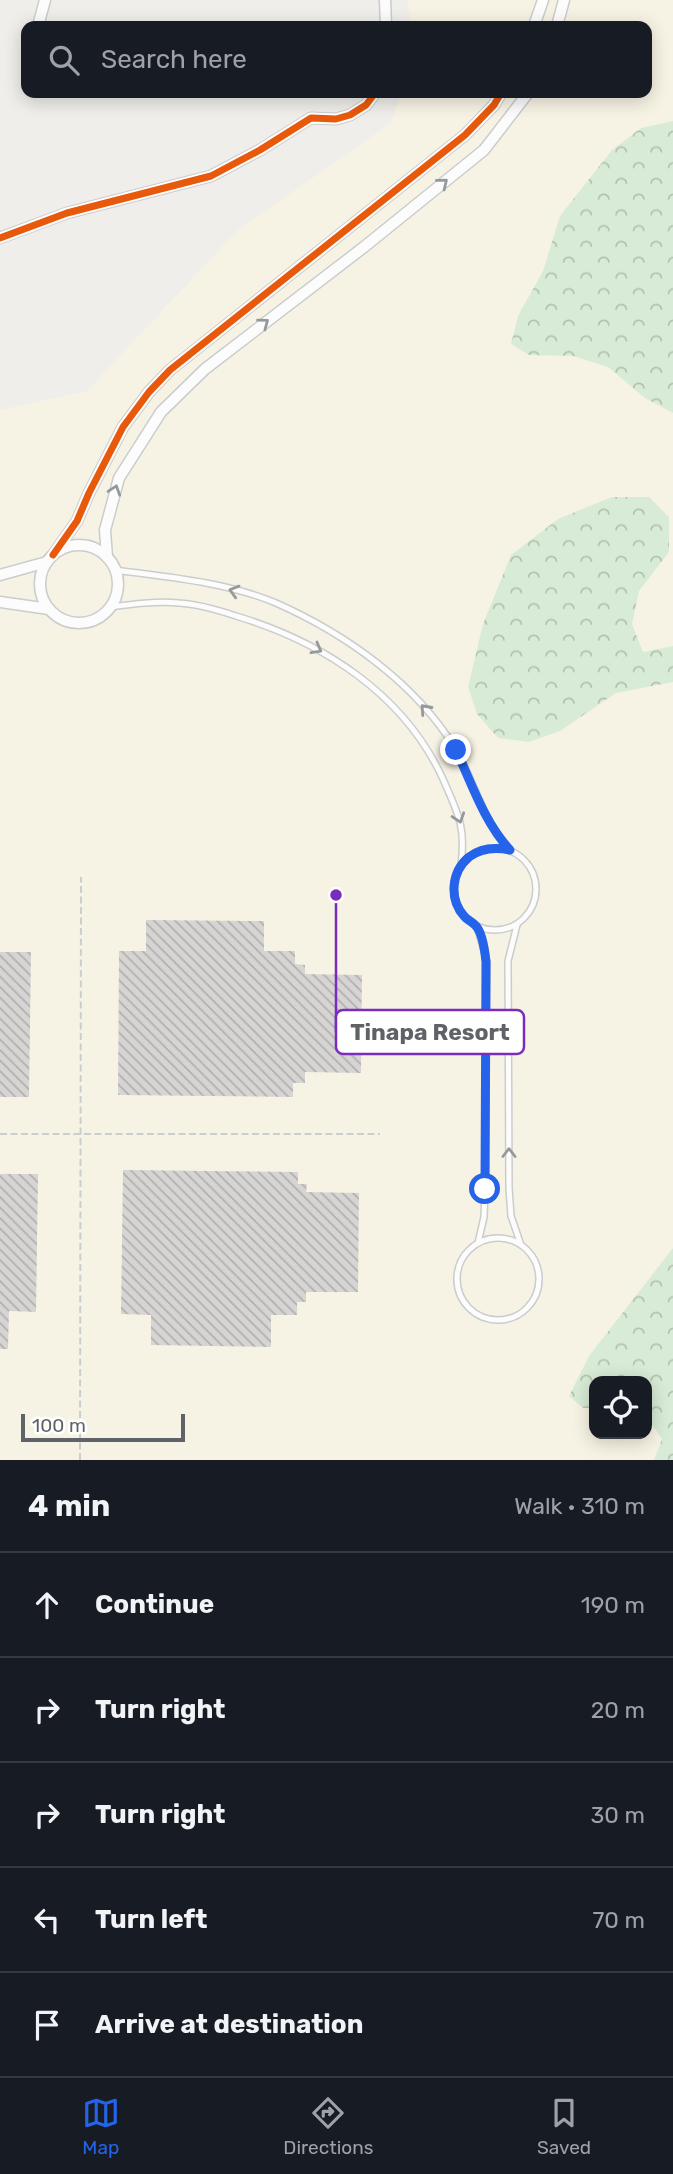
<!DOCTYPE html>
<html lang="en">
<head>
<meta charset="utf-8">
<style>
	:root { --surface:#171b24; --page:#20242c; --text:#f1f3f6; --muted:#9ea1a6; --line:#363941; --accent:#2563eb }
	body { margin:0; font-family:Rubik,sans-serif; background:var(--page); color:var(--text) }
	.controls { position:absolute; right:21px; bottom:21px; display:grid; overflow:hidden; border-radius:14px; box-shadow:0 4px 18px #0003 }
	.controls button { width:63px; height:63px; display:grid; place-items:center; padding:0; border:0; border-bottom:2px solid var(--line); background:var(--surface); color:var(--text); font:35px sans-serif }
	.scale { position:absolute; left:21px; bottom:18px; width:164px; box-sizing:border-box; padding-left:7px; border:4px solid #5f6368; border-top:0; font-size:19px; line-height:24px; white-space:nowrap; color:#5f6368; -webkit-text-stroke:5px #fff; paint-order:stroke }
	.stop { position:absolute; width:21px; height:21px; margin:-16px; border:5px solid #2563eb; border-radius:50%; background:#fff }
	.stop.end { background:#2563eb; border-color:#fff; box-shadow:0 2px 7px #0008 }
	.list { margin:0; padding:0; list-style:none }
	h2 { display:flex; justify-content:space-between; align-items:center; height:91px; margin:0; padding:0 28px; font-size:30px }
	h2 small { font-size:23px; font-weight:400; color:var(--muted) }
	.list li { display:grid; grid-template-columns:46px 1fr auto; gap:21px; align-items:center; box-sizing:border-box; height:105px; padding:0 28px; border-top:2px solid var(--line) }
	.list b { display:block; font-size:26px; white-space:nowrap }
	.list em { font-size:23px; font-style:normal; color:var(--muted) }
	.icon { flex:none; width:38px; height:38px; fill:none; stroke:currentColor; stroke-width:2; stroke-linecap:round; stroke-linejoin:round }
	.map { position:relative; flex:none; width:673px; height:1460px; overflow:hidden }
	.search { position:absolute; background:var(--surface); box-shadow:0 4px 18px #0003; left:21px; right:21px; top:21px; height:77px; display:flex; align-items:center; gap:18px; box-sizing:border-box; padding:0 24px; border-radius:14px; color:var(--muted); font-size:26px }
	.sheet { height:616px; background:var(--surface) }
	nav { display:flex; justify-content:space-around; align-items:center; box-sizing:border-box; height:98px; border-top:2px solid var(--line); background:var(--surface); font-size:19px; color:var(--muted) }
	nav a { display:grid; justify-items:center; gap:4px }
	nav .on { color:var(--accent) }
	.map>svg:first-child { display:block }
	.commercial { fill:#f7f3e4; fill-rule:evenodd }
	.forest { fill:url(#forest-crowns) }
	.building { fill:url(#building-back-hatch) }
	.lines { fill:none; stroke-linecap:round; stroke-linejoin:round }
	.lane-casing { stroke:#cbcccc; stroke-width:8 }
	.street-casing { stroke:#cbcccc; stroke-width:13 }
	.path { stroke:#cacfcc; stroke-width:2; stroke-dasharray:7 3.5; stroke-linecap:butt }
	.lane { stroke:#fdfcfc; stroke-width:5 }
	.street { stroke:#fdfcfc; stroke-width:10 }
	.cycleway-casing { stroke:#fff; stroke-width:11 }
	.cycleway { stroke:#e8590c; stroke-width:7 }
	.oneway { stroke:#96999c }
	.route { stroke:#2563eb; stroke-width:9 }
	.leader { fill:none; stroke:#7b2cbf; stroke-width:2.5 }
	.callout-dot { fill:#7b2cbf; stroke:#fff; stroke-width:2.5 }
	.callout { fill:#fff; stroke:#7b2cbf; stroke-width:2.5 }
	.callout-label { font-size:23px; text-anchor:middle; font-weight:bold; fill:#5f6368 }
</style>
</head>
<body>
<div class="map">
<svg width="673" height="1460" viewBox="0 0 673 1460">
	<defs>
		<pattern id="forest-crowns" width="20" height="18" patternUnits="userSpaceOnUse" patternTransform="scale(1.75)"><rect width="20" height="18" fill="#d8ebd6"/><path d="M2 6a3 3 0 1 1 6 0M12 15a3 3 0 1 1 6 0" fill="none" stroke="#b2c2b1"/></pattern>
		<pattern id="building-back-hatch" width="6" height="6" patternUnits="userSpaceOnUse" patternTransform="scale(1.75)"><rect width="6" height="6" fill="#d6d5d3"/><path d="M-1 5l2 2M0 0l6 6M5-1l2 2" fill="none" stroke="#b1b0af"/></pattern>
	</defs>
	<rect width="100%" height="100%" fill="#efeeea"/>
	<path class="commercial" d="M407 0H673V1460H0V410L87 391 237 231 391 123 401 93H647V26H411ZM594 1381H647V1434H594Z"/>
	<g class="forest">
		<path d="M673 121V413L645 398 608 367 573 356 529 355 511 344 518 316 543 271 560 216 612 150 641 128Z"/>
		<path d="M612 497H649L669 517V552L639 591 632 624 643 652 673 646V682L616 693 560 731 529 742 498 738 477 714 468 687 483 624 511 555 558 519Z"/>
		<path d="M673 1248V1460H654L662 1439 647 1417V1381H594V1408H583L569 1396 589 1356Z"/>
	</g>
	<g class="building">
		<path d="M146 920 264 921V951H295V964L305 965V974L362 975 361 1073 305 1072V1083H293V1097L118 1095 119 951H146Z"/>
		<path d="M0 952H31L29 1097H0Z"/>
		<path d="M123 1170 298 1172V1184H307L306 1192 359 1193 358 1292H306V1302H297V1315H271V1347L151 1345V1315L121 1314Z"/>
		<path d="M0 1174H38L36 1312 9 1311 8 1349H0Z"/>
	</g>
	<g class="lines">
		<defs>
			<g id="lane">
				<path d="M115 570C168 577 226 582 276 603 346 634 415 683 455 748 475 782 483 821 510 851"/>
				<path d="M110 607C133 604 156 601 179 603 198 604 218 610 236 616 323 642 404 694 443 779 458 814 466 826 461 865"/>
				<circle cx="495" cy="889" r="41"/>
				<path d="M517 925 508 961 509 1188 511 1216 521 1245"/>
				<path d="M477 926 487 962 485 1189 484 1217 478 1243"/>
				<circle cx="498" cy="1279" r="41"/>
			</g>
			<g id="street">
				<path d="M385 0 386 26"/>
				<path d="M38 26 45 0"/>
				<path d="M534 26 543 0"/>
				<path d="M557 26 564 0"/>
				<path d="M0 238 67 213 211 176 260 150 311 118 336 119 350 115 366 105 375 93"/>
				<circle cx="79" cy="584" r="39"/>
				<path d="M53 555 77 521 89 493 123 427 149 392 170 370 465 135 494 105 501 93"/>
				<path d="M107 557 105 530 119 478 161 412 205 369 364 247 484 150 528 93"/>
				<path d="M0 575 47 562"/>
				<path d="M0 602 49 609"/>
			</g>
		</defs>
		<use href="#lane" class="lane-casing"/>
		<use href="#street" class="street-casing"/>
		<g class="path">
			<path d="M0 1134H380"/>
			<path d="M80 1460 81 877"/>
		</g>
		<use href="#lane" class="lane"/>
		<use href="#street" class="street"/>
		<defs>
			<g id="cycleway">
				<path d="M0 238 67 213 211 176 260 150 311 118 336 119 350 115 366 105 375 93"/>
				<path d="M53 555 77 521 89 493 123 427 149 392 170 370 465 135 494 105 501 93"/>
			</g>
		</defs>
		<use href="#cycleway" class="cycleway-casing"/>
		<use href="#cycleway" class="cycleway"/>
	</g>
	<defs><path id="oneway-chevron" d="M-2-3.5L2.5 0L-2 3.5" fill="none" stroke-width="1.6" stroke-linecap="round" stroke-linejoin="round" transform="scale(1.75)"/></defs>
	<g class="oneway">
		<use href="#oneway-chevron" transform="translate(443 183) rotate(-39)"/>
		<use href="#oneway-chevron" transform="translate(264 323) rotate(-37)"/>
		<use href="#oneway-chevron" transform="translate(115 490) rotate(-72)"/>
		<use href="#oneway-chevron" transform="translate(234 591) rotate(-164)"/>
		<use href="#oneway-chevron" transform="translate(317 649) rotate(29)"/>
		<use href="#oneway-chevron" transform="translate(425 709) rotate(-132)"/>
		<use href="#oneway-chevron" transform="translate(459 818) rotate(72)"/>
		<use href="#oneway-chevron" transform="translate(509 1153) rotate(-90)"/>
	</g>
	<g class="lines">
		<path class="route" d="M456 750C472 784 484 822 510 850 495 847 481 848 469 857 451 872 449 899 464 916 467 920 473 922 476 926 483 934 485 952 486 962L485 1189"/>
	</g>
	<path class="leader" d="M336 895L336 1032"/>
	<circle class="callout-dot" cx="336" cy="895" r="7"/>
	<rect class="callout" x="336" y="1010" width="188" height="44" rx="7"/>
	<g class="callout-label">
		<text x="430" y="1040">Tinapa Resort</text>
	</g>
</svg>
<div class="controls">
<button><svg class="icon" aria-label="locate" viewBox="0 0 24 24"><circle cx="12" cy="12" r="6"/><path d="M12 2v4M12 18v4M2 12h4M18 12h4"/></svg></button>
</div>
<div class="scale">100 m</div>
<div class="stop" style="left:485px;top:1189px"></div>
<div class="stop end" style="left:456px;top:750px"></div>
<div class="search"><svg class="icon" aria-label="search" viewBox="0 0 24 24"><circle cx="10" cy="10" r="6"/><path d="M15 15l6 6"/></svg>Search here</div>
</div>
<section class="sheet">
<h2>4 min<small>Walk · 310 m</small></h2>
<ul class="list">
<li><svg class="icon" aria-label="ahead" viewBox="0 0 24 24"><path d="M12 20V5M6 11l6-6 6 6"/></svg><div><b>Continue</b></div><em>190 m</em></li>
<li><svg class="icon" aria-label="right" viewBox="0 0 24 24"><path d="M7 20v-9h11M14 6l5 5-5 5"/></svg><div><b>Turn right</b></div><em>20 m</em></li>
<li><svg class="icon" aria-label="right" viewBox="0 0 24 24"><path d="M7 20v-9h11M14 6l5 5-5 5"/></svg><div><b>Turn right</b></div><em>30 m</em></li>
<li><svg class="icon" aria-label="left" viewBox="0 0 24 24"><path d="M17 20v-9H6M10 6l-5 5 5 5"/></svg><div><b>Turn left</b></div><em>70 m</em></li>
<li><svg class="icon" aria-label="arrive" viewBox="0 0 24 24"><path d="M6 21V4h12l-3 4 3 4H6"/></svg><div><b>Arrive at destination</b></div></li>
</ul>
</section>
<nav>
<a class="on"><svg class="icon" aria-label="map" viewBox="0 0 24 24"><path d="M3 6l6-2 6 2 6-2v14l-6 2-6-2-6 2zM9 4v14M15 6v14"/></svg>Map</a>
<a><svg class="icon" aria-label="directions" viewBox="0 0 24 24"><path d="M12 3l9 9-9 9-9-9zM9 14v-3h6M13 9l2 2-2 2"/></svg>Directions</a>
<a><svg class="icon" aria-label="saved" viewBox="0 0 24 24"><path d="M7 4h10v16l-5-4-5 4z"/></svg>Saved</a>
</nav>
</body>
</html>
